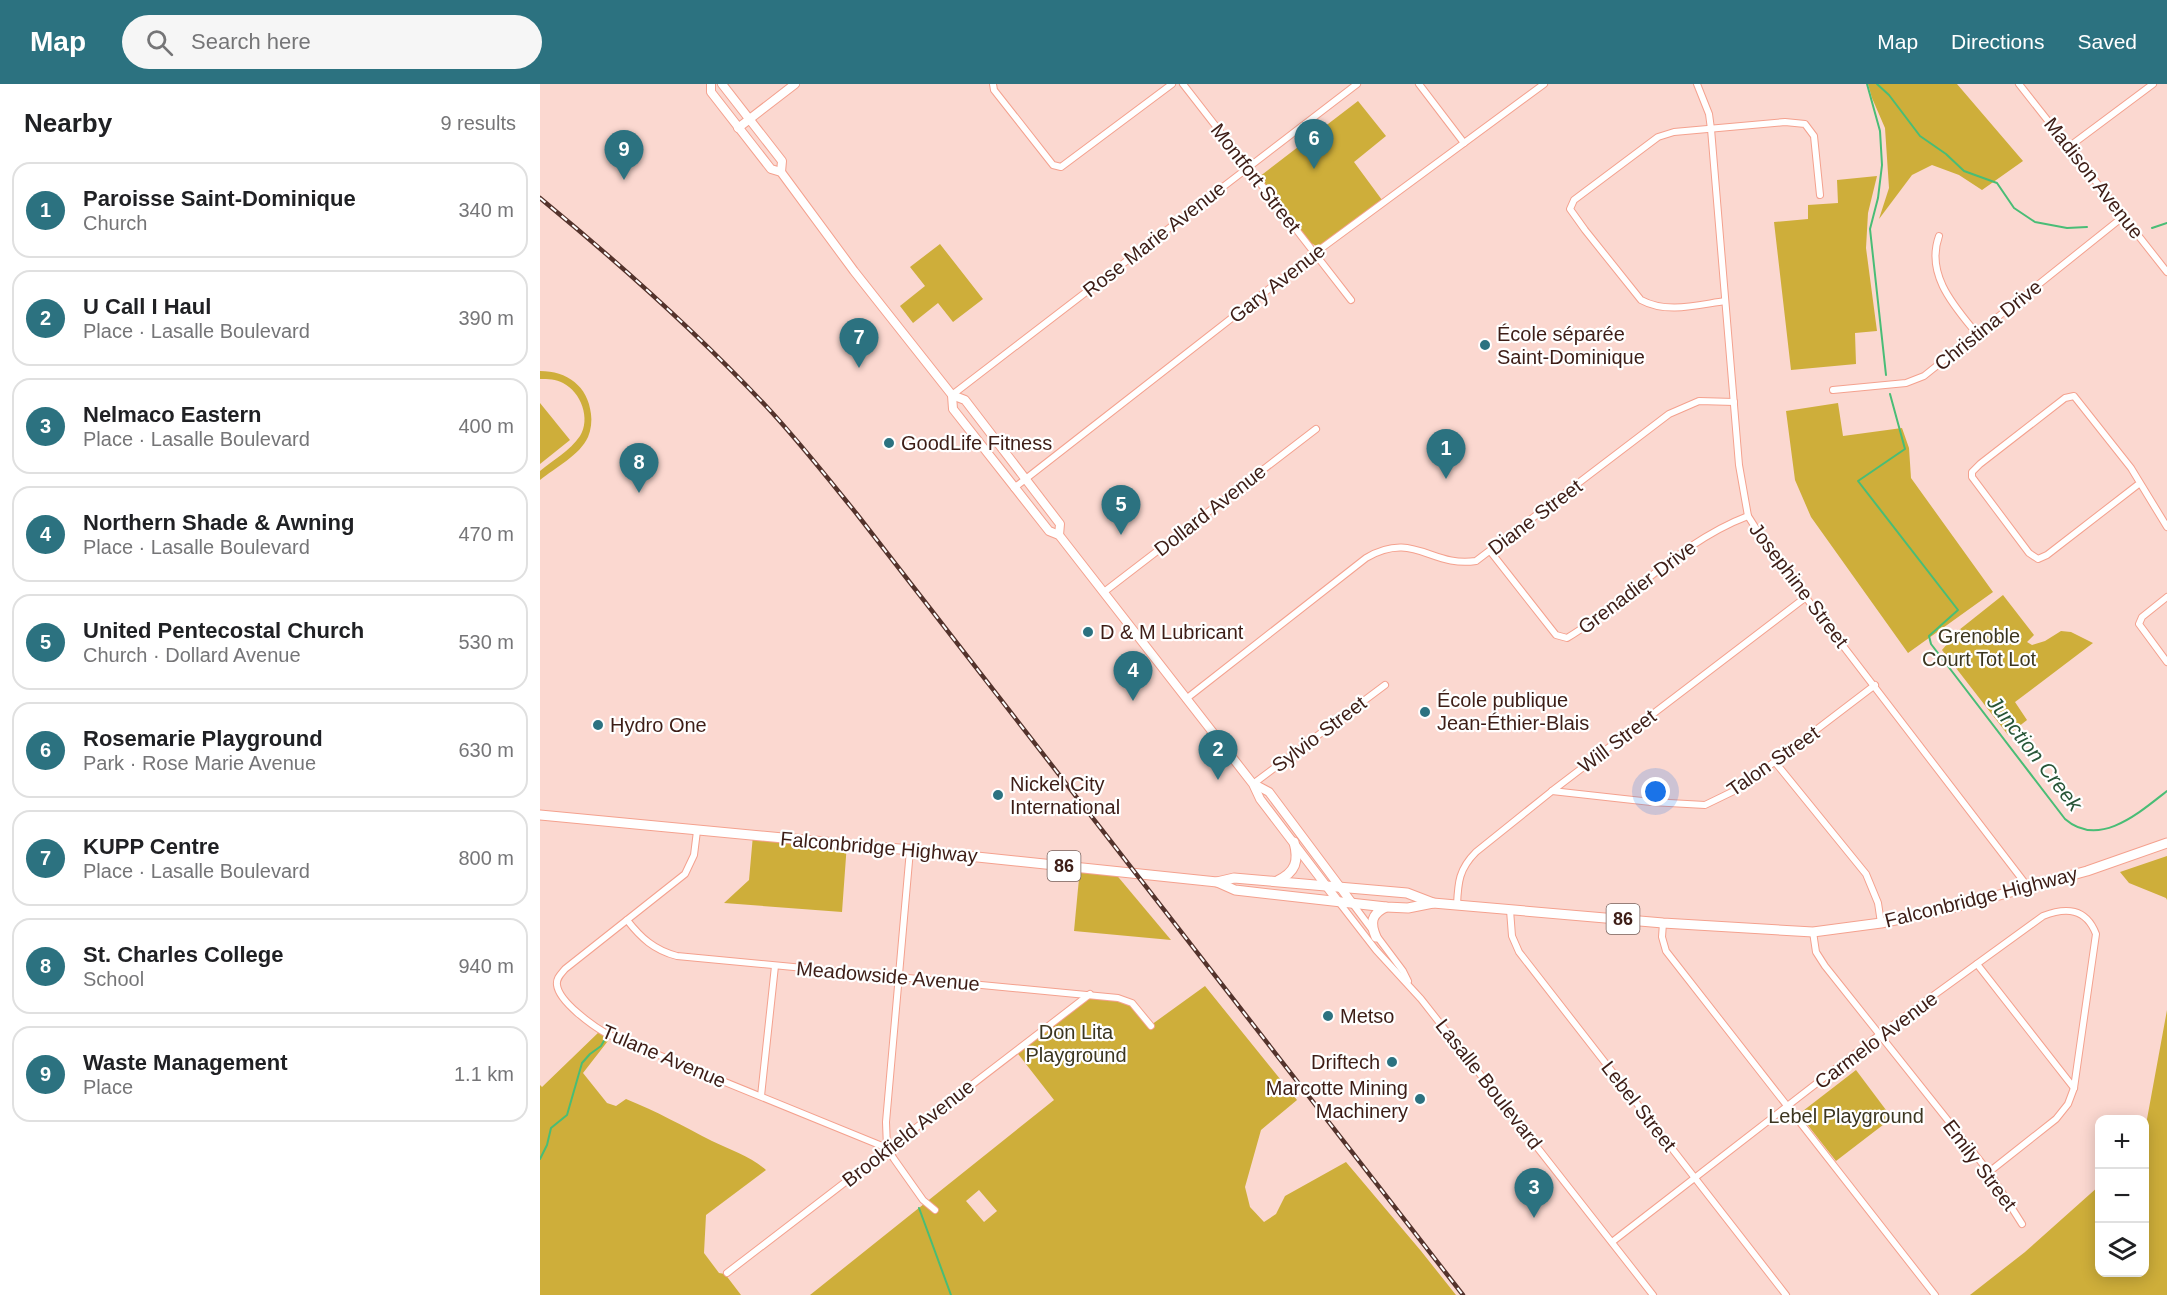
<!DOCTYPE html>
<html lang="en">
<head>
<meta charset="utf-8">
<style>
	:root { --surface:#fff; --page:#f6f6f6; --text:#202124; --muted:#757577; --line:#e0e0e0; --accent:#2c7280 }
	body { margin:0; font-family:Helvetica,sans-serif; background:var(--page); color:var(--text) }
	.controls { position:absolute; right:18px; bottom:18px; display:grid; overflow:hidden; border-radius:12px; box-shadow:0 3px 15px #0003 }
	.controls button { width:54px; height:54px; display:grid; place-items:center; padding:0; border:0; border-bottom:2px solid var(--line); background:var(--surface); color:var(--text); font:30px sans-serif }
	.you { position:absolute; left:1116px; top:708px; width:21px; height:21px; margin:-15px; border:4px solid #fff; border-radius:50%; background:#1a73e8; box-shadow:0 0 0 9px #1a73e833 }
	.badge { display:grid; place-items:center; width:39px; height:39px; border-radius:50%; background:var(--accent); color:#fff; font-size:20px; font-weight:700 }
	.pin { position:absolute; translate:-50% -50px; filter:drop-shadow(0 2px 3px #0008) }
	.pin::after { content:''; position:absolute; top:32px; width:21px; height:18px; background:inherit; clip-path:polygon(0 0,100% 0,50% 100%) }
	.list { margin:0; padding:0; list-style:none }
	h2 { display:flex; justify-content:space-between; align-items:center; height:78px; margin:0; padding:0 24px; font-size:26px }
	h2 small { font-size:20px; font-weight:400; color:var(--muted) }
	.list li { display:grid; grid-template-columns:39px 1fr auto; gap:18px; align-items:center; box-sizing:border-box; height:96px; margin:0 12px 12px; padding:0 12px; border:2px solid var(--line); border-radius:18px }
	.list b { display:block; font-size:22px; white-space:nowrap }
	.list p { margin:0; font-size:20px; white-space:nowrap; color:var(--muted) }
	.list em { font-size:20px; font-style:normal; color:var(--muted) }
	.icon { flex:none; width:33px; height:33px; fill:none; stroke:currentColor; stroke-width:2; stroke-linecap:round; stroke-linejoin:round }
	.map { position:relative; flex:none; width:1627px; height:1211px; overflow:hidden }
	header { display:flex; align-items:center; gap:36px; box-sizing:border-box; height:84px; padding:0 30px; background:var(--accent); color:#fff }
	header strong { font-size:28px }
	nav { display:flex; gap:33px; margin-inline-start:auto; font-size:21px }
	.search { width:420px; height:54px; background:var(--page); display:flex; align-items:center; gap:15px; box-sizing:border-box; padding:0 21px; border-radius:33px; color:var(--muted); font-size:22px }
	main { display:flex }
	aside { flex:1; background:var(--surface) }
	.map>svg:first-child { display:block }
	.green { fill:#ceae3a; fill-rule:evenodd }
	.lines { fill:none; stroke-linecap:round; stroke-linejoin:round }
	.stream { stroke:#49bd76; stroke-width:2 }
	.street-casing { stroke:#f4a18e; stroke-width:8 }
	.secondary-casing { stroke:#f4a18e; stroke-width:10 }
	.primary-casing { stroke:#f4a18e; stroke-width:11 }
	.street { stroke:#fff; stroke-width:6 }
	.secondary { stroke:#fff; stroke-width:8 }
	.primary { stroke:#fff; stroke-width:9 }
	.rail-casing { stroke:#54332c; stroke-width:4.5 }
	.rail { stroke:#fff; stroke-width:2; stroke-dasharray:7; stroke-linecap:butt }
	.poi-dot { fill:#2c7280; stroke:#fff; stroke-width:2 }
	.labels { text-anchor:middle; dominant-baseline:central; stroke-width:4.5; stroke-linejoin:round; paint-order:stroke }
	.shield { fill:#fff; stroke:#77615c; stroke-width:1.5 }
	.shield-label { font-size:18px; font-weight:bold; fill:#3d1d16 }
	.street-label { font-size:20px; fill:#3d1d16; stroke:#fff }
	.poi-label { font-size:20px; fill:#3d1d16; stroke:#fff; text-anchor:start }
	.park-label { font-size:20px; fill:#3c3620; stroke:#fff }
	.water-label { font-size:21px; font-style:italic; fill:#275537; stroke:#fff }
</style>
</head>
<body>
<header>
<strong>Map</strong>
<div class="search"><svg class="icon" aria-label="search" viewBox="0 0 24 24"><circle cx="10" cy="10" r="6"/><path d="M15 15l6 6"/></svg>Search here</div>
<nav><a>Map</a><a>Directions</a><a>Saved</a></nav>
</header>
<main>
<aside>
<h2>Nearby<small>9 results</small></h2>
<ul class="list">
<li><span class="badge">1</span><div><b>Paroisse Saint-Dominique</b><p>Church</p></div><em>340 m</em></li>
<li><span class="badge">2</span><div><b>U Call I Haul</b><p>Place · Lasalle Boulevard</p></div><em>390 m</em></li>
<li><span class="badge">3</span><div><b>Nelmaco Eastern</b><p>Place · Lasalle Boulevard</p></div><em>400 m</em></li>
<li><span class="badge">4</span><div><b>Northern Shade &amp; Awning</b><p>Place · Lasalle Boulevard</p></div><em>470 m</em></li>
<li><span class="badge">5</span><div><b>United Pentecostal Church</b><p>Church · Dollard Avenue</p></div><em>530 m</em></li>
<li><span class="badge">6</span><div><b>Rosemarie Playground</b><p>Park · Rose Marie Avenue</p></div><em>630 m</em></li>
<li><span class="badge">7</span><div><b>KUPP Centre</b><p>Place · Lasalle Boulevard</p></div><em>800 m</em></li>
<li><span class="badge">8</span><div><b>St. Charles College</b><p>School</p></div><em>940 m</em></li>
<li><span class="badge">9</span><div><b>Waste Management</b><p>Place</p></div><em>1.1 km</em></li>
</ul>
</aside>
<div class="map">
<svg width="1627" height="1211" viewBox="0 0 1627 1211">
	<rect width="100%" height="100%" fill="#fbd8d0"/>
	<g class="green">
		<path d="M1328 0H1417L1483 77 1442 106 1419 91 1392 81 1372 91 1339 135 1349 104 1345 44 1332 14Z"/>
		<path d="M818 17 846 52 814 78 842 116 778 163 771 159 719 93Z"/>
		<path d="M1337 92 1328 129 1326 164 1337 247 1315 249 1316 280 1251 286 1234 138 1268 135V121L1298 119 1297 96Z"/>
		<path d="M400 160 443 215 413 238 398 219 373 239 360 222 385 202 370 183Z"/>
		<path d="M0 287C27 287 48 302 51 330 52 337 51 346 48 353 40 371 15 384 0 396V387C13 376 30 367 40 352 51 335 41 308 23 299 16 295 8 295 0 295Z"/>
		<path d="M0 319 30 356 0 380Z"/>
		<path d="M1298 319 1303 352 1362 344 1369 364 1371 394 1453 508 1368 569 1271 433 1255 396 1246 327Z"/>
		<path d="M1463 511 1494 551 1487 558 1492 561 1505 557 1521 547 1531 548 1553 559 1475 618 1487 636 1468 651 1402 566 1419 546Z"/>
		<path d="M213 751 307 759 302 828 184 819 209 796Z"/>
		<path d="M1627 772V816L1626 814 1589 799 1580 788Z"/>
		<path d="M540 784 574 788 631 856 534 847Z"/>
		<path d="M665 902 757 1016 721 1046 705 1103 710 1123 724 1138 736 1130 745 1112 806 1078 881 1167 916 1211H270L514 1016 475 966 550 910 586 915 611 941ZM439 1106 457 1127 444 1138 426 1117Z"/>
		<path d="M1627 926V1211H1430L1485 1168 1559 1102 1560 1188H1604L1605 1046Z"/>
		<path d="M60 947 71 953 43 989 67 1019 76 1022 86 1015C116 1027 143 1042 172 1057 190 1066 210 1072 226 1086L166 1131 164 1169 179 1189 185 1190 201 1211H0V1001L2 1003Z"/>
		<path d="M1316 986 1352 1034 1296 1077 1259 1030Z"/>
	</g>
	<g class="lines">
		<g class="stream">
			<path d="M1327 0 1340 47 1342 81 1338 114 1330 145 1346 291"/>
			<path d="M1337 0 1349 11 1380 52 1406 70 1424 87 1457 99 1474 124 1495 138 1527 144 1547 143"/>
			<path d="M1612 144 1627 139"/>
			<path d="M1350 310 1365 365 1318 397 1418 526 1389 552 1391 560 1525 735C1559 765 1600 728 1627 707"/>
			<path d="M0 1075 7 1061 11 1044 27 1031 42 979 50 970 61 962 65 955"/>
			<path d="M379 1124 411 1211"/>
		</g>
		<defs>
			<g id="street">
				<path d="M453 0 454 6 513 81 521 83 632 0"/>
				<path d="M643 0 811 216"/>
				<path d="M879 0 924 59"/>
				<path d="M1157 0 1169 30 1171 45 1199 381 1208 432 1231 468 1488 803"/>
				<path d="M1479 0 1627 188"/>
				<path d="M1530 62 1613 0"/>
				<path d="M1399 152C1385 191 1415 223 1437 250"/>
				<path d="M1185 217C1157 221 1127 230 1101 216L1045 146 1030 125 1034 116 1118 53 1134 48 1245 38 1265 40 1274 52 1280 111"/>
				<path d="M1293 306 1366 299 1384 292 1584 132"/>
				<path d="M412 311 817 0"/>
				<path d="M1600 399 1507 471 1498 475 1489 469 1432 393V388L1440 380 1525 314 1534 312 1591 384 1627 443"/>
				<path d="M474 404 775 169 1004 0"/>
				<path d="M950 467 1016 551 1027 554C1089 517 1139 458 1208 432"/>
				<path d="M564 508 776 345"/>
				<path d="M1627 513 1602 533 1599 540 1627 578"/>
				<path d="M646 615 826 474C874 446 891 484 936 477L1129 330 1159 317 1194 318"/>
				<path d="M1235 678 1326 790 1338 819 1341 839"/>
				<path d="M713 700 845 601"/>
				<path d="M1012 707 1111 718 1165 721 1200 704 1335 601"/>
				<path d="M157 747 154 771 145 790 25 885C21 890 16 894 17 901 19 918 53 942 67 950L347 1064"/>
				<path d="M370 766 346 1038 347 1064 354 1075 383 1116 395 1126"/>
				<path d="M798 817 836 866 881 915 1113 1211"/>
				<path d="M812 819 863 887 868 897"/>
				<path d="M917 821C918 798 919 785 936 768L1012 707 1266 513"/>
				<path d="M970 826 972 852 979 868 1246 1211"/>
				<path d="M87 836C101 854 114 866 137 872L578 914 592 919 611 942"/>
				<path d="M1123 839 1122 853 1126 867 1395 1211"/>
				<path d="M1273 848 1276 868 1285 882 1449 1088 1482 1140"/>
				<path d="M1437 880 1534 1004"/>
				<path d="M221 1012 235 882"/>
				<path d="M1072 1158 1339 951 1503 832C1526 823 1546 824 1556 850L1534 1004 1528 1020 1516 1035 1449 1088"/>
				<path d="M187 1189 550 910"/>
			</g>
			<g id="secondary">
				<path d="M171 0V8L231 85 241 88 314 187 412 311 425 316 520 440 519 451"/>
				<path d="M182 0 242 77 241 88"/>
				<path d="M198 44 255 0"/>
				<path d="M412 311 413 325 509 447 519 451 713 700 720 715 797 816"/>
				<path d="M714 700 729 708 812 819"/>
			</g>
			<g id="primary">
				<path d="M0 731 370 766 677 798 695 806 846 823 868 824 893 819 1123 839 1273 848 1341 839 1408 825 1547 787 1627 759"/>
				<path d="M737 797C756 788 759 777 754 758"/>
				<path d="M677 798 694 794 867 809 893 819"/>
				<path d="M836 853C830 839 831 830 846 823"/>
			</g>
		</defs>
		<use href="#street" class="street-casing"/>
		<use href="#secondary" class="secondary-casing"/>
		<use href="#primary" class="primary-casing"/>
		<use href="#street" class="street"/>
		<use href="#secondary" class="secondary"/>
		<use href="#primary" class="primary"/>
		<defs>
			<path id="rail" d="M0 114C79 179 155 247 225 321 257 355 286 392 316 429L923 1211"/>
		</defs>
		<use href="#rail" class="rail-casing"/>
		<use href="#rail" class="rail"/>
	</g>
	<g class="poi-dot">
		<circle cx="945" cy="261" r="6"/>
		<circle cx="349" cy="359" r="6"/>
		<circle cx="548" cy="548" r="6"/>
		<circle cx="885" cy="628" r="6"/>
		<circle cx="58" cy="641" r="6"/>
		<circle cx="458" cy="711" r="6"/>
		<circle cx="788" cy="932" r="6"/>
		<circle cx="852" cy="978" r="6"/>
		<circle cx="880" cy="1015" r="6"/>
	</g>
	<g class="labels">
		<g class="shield">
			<rect x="507.5" y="767" width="33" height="30" rx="4.5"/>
			<rect x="1066.5" y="820" width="33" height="30" rx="4.5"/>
		</g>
		<g class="shield-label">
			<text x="524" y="782">86</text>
			<text x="1083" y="835">86</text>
		</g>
		<g class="street-label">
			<text transform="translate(716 94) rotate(52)">Montfort Street</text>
			<text transform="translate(1554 94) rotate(52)">Madison Avenue</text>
			<text transform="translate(614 155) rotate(-38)">Rose Marie Avenue</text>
			<text transform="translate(737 199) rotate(-38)">Gary Avenue</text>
			<text transform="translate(1448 241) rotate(-39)">Christina Drive</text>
			<text transform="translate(670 426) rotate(-38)">Dollard Avenue</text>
			<text transform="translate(995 433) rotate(-37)">Diane Street</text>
			<text transform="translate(1259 501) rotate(53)">Josephine Street</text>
			<text transform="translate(1097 503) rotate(-37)">Grenadier Drive</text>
			<text transform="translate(779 650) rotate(-37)">Sylvio Street</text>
			<text transform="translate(1077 657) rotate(-37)">Will Street</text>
			<text transform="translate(1233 677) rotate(-35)">Talon Street</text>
			<text transform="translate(339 763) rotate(5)">Falconbridge Highway</text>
			<text transform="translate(1441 813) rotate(-14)">Falconbridge Highway</text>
			<text transform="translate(348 892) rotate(5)">Meadowside Avenue</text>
			<text transform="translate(1336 956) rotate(-37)">Carmelo Avenue</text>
			<text transform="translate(124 972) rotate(23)">Tulane Avenue</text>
			<text transform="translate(949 1000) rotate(52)">Lasalle Boulevard</text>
			<text transform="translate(1099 1022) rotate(52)">Lebel Street</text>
			<text transform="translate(368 1049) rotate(-38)">Brookfield Avenue</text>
			<text transform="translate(1440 1081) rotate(53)">Emily Street</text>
		</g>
		<g class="poi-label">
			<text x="957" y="250">École séparée<tspan x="957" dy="23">Saint-Dominique</tspan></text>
			<text x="361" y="359">GoodLife Fitness</text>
			<text x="560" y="548">D &amp; M Lubricant</text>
			<text x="897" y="616">École publique<tspan x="897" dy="23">Jean-Éthier-Blais</tspan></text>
			<text x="70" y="641">Hydro One</text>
			<text x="470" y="700">Nickel City<tspan x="470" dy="23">International</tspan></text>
			<text x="800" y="932">Metso</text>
			<text x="840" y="978" text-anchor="end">Driftech</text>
			<text x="868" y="1004" text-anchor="end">Marcotte Mining<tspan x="868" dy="23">Machinery</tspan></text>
		</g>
		<g class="park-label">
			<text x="1439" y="552">Grenoble<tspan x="1439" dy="23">Court Tot Lot</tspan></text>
			<text x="536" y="948">Don Lita<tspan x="536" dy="23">Playground</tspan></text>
			<text x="1306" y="1032">Lebel Playground</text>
		</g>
		<g class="water-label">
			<text transform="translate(1495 669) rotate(52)">Junction Creek</text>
		</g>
	</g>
</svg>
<div class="controls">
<button>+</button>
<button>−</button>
<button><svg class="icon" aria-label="layers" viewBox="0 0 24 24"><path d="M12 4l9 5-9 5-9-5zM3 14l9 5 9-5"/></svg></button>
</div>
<div class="you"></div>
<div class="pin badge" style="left:906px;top:395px">1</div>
<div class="pin badge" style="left:678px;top:696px">2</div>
<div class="pin badge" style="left:994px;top:1134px">3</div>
<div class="pin badge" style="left:593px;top:617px">4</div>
<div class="pin badge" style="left:581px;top:451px">5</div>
<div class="pin badge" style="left:774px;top:85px">6</div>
<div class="pin badge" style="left:319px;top:284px">7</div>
<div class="pin badge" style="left:99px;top:409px">8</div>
<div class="pin badge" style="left:84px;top:96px">9</div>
</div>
</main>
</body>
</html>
